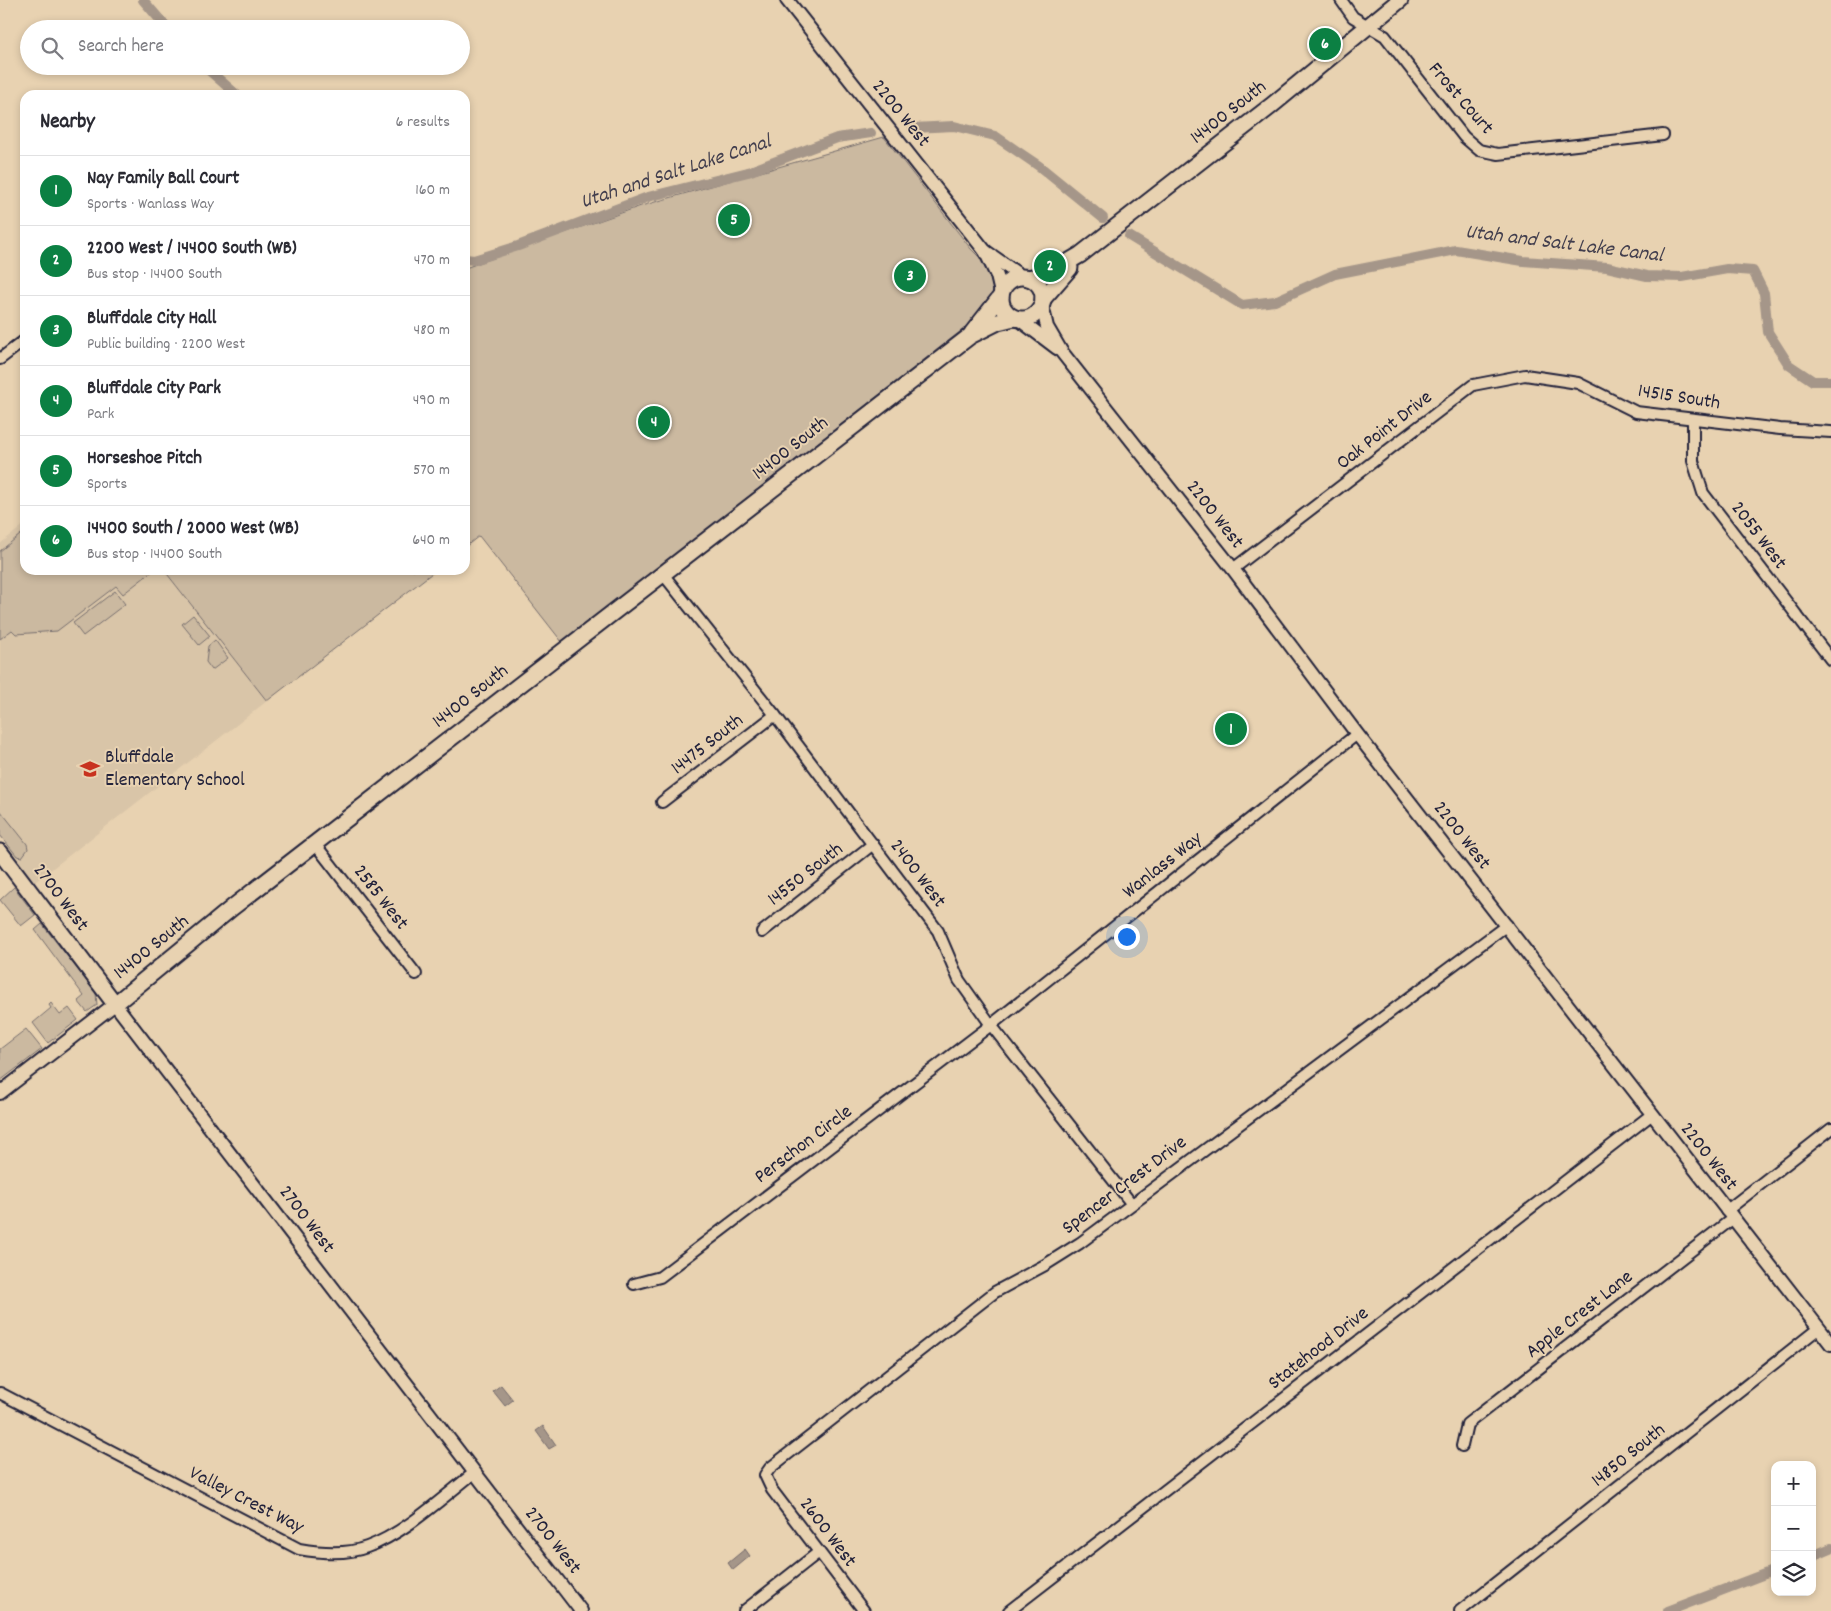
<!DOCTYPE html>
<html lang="en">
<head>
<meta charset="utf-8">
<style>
	:root { --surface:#fff; --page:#f2f2f3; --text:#2b2b33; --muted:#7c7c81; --line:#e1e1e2; --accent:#0b8043 }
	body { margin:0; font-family:Dekko,sans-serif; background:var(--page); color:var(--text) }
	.controls { position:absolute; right:15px; bottom:15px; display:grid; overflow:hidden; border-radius:10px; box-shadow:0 2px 8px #0003 }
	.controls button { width:45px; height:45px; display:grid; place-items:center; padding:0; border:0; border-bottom:1px solid var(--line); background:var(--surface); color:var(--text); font:25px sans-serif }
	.you { position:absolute; left:1126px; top:936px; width:18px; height:18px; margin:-12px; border:4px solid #fff; border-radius:50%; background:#1a73e8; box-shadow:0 0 0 8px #1a73e833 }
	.badge { display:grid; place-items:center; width:32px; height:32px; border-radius:50%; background:var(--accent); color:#fff; font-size:16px; font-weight:700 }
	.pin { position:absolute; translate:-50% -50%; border:2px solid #fff; box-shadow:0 1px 5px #0006 }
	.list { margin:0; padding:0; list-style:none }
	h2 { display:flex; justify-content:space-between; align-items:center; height:65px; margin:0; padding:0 20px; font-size:21px }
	h2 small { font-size:16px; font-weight:400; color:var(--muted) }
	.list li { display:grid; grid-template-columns:32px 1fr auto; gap:15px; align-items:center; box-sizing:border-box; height:70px; padding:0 20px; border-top:1px solid var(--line) }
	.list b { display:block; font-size:19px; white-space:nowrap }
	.list p { margin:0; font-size:16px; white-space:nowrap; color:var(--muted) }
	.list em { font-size:16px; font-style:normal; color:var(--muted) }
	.icon { flex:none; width:28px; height:28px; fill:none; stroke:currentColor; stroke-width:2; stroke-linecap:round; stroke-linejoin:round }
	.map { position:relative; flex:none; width:1831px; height:1611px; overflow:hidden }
	.search { position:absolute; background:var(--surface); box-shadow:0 2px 8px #0003; left:20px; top:20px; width:450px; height:55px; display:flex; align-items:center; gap:12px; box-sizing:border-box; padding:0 18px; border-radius:28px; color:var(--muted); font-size:19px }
	.panel { position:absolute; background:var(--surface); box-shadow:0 2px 8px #0003; left:20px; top:90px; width:450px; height:485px; border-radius:15px }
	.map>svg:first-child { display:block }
	.built { fill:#d9c5a8 }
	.green { fill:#cbb9a0; stroke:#766e6e }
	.water { fill:#a59689; stroke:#71686a }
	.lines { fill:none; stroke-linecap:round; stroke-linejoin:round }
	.canal { stroke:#a59689; stroke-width:10 }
	.minor-casing { stroke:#22223b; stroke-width:14 }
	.tertiary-casing { stroke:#22223b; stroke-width:16 }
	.secondary-casing { stroke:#22223b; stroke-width:19 }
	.minor { stroke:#e8d2b1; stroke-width:10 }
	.tertiary { stroke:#e8d2b1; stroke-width:12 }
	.secondary { stroke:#e8d2b1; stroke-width:15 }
	.labels { text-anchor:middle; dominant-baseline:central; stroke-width:4; stroke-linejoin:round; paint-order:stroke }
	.street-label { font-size:20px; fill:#22223b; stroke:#e8d2b1 }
	.poi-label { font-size:20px; fill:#22223b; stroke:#e8d2b1; text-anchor:start }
	.water-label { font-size:21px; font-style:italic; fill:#433f4e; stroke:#e8d2b1 }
</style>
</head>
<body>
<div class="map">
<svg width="1831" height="1611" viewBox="0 0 1831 1611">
	<rect width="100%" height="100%" fill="#e8d2b1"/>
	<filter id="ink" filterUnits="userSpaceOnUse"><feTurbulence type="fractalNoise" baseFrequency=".02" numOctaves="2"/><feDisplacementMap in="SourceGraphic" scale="10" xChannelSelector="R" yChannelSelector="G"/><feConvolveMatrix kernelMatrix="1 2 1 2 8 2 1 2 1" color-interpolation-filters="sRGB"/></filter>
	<g filter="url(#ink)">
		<path class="built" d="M25 524V570H164L267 701 35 882 0 837V544Z"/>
		<g class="green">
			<path d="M884 137 971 249 989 267 994 287 993 293 975 320 562 642 479 536 465 547V268L641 206Z"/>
			<path d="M25 531V570H154L123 594 116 586 57 631 16 634 12 630 0 639V551Z"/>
			<path d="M164 570H436L267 701Z"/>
			<path d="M115 591 125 604 83 636 73 623Z"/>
			<path d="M193 615 210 636 199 645 182 624Z"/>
			<path d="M215 640 228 658 212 670 206 662 208 646Z"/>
			<path d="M1230 712 1246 734 1232 745 1215 723Z"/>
			<path d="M0 810 27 844 28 849 22 857 17 856 0 835Z"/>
			<path d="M14 887 35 915 21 926 0 900Z"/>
			<path d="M42 924 96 993 97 1005 87 1012 78 1001 84 996 35 930Z"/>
			<path d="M51 1003 60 1015 69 1008 78 1020 48 1043 33 1023 51 1008 49 1005Z"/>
			<path d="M26 1029 42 1049 0 1081V1049Z"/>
		</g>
		<g class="water">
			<path d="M501 1385 513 1400 505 1406 493 1391Z"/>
			<path d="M543 1426 556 1445 549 1449 536 1431Z"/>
			<path d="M745 1549 750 1556 733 1570 728 1563Z"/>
		</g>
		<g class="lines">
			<g class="canal">
				<path d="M143 0 168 29"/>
				<path d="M204 66 237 95"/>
				<path d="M913 128 954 126 995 136 1039 166 1103 218"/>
				<path d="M1129 236 1242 305 1275 301 1335 274 1456 250 1523 261 1607 267 1647 276 1682 277 1727 269 1753 271 1764 293 1768 332 1789 365 1813 381H1831"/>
				<path d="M465 259 474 260 518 246 648 197 748 172 837 138 871 133"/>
				<path d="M1812 1556 1831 1548"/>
				<path d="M1668 1611 1775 1570"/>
			</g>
			<defs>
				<g id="minor">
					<path d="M1341 0 1353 17 1385 36 1464 137 1479 150 1498 154 1663 135"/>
					<path d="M0 359 25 340"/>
					<path d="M1693 419V461L1703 493 1831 660"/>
					<path d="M1233 569 1473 385 1525 375 1578 383 1636 412 1780 429 1831 432"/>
					<path d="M663 574 775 715 938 931 959 980 991 1025 1131 1203"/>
					<path d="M662 802 775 715"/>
					<path d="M315 844 416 974"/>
					<path d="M762 932 873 844"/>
					<path d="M1726 1211 1831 1129"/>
					<path d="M634 1284 660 1277 991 1025 1357 734"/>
					<path d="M0 1393 299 1549C322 1553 346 1555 367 1547 404 1534 443 1497 474 1473"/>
					<path d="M1462 1446 1467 1424 1732 1219"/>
					<path d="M744 1611 819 1552"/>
					<path d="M864 1611 772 1490 765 1475 770 1468 995 1292 1045 1265 1080 1243 1507 925"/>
					<path d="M1009 1611 1651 1115"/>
					<path d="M1460 1611 1819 1328"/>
				</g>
				<g id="tertiary">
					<path d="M787 0 985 251 997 276 1001 293"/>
					<path d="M985 251 1022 277"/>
					<path d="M1042 305 1047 327 1061 351 1233 569 1357 734 1831 1344"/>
					<path d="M1020 320 1057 348"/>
					<path d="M0 1093 115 1004 581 1611"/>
				</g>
				<g id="secondary">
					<circle cx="1022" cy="298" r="21"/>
					<path d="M1028 278 1049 273 1080 255 1271 106 1400 0"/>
					<path d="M1043 299 1070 268"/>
					<path d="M972 333 1001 296"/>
					<path d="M0 852 115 1004 233 907 970 336 998 322 1014 318"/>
				</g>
			</defs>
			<use href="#minor" class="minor-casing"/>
			<use href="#tertiary" class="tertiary-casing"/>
			<use href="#secondary" class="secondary-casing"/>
			<use href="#minor" class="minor"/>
			<use href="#tertiary" class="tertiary"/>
			<use href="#secondary" class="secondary"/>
		</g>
	</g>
	<defs>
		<symbol id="school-bare" viewBox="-9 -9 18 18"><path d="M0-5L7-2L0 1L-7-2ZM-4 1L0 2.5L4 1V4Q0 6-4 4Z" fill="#c8321e" stroke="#e8d2b1" stroke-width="2.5" paint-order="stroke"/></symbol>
	</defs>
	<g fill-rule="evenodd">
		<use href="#school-bare" x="76" y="755" width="28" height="28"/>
	</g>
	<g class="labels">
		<g class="street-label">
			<text transform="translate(1460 99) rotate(49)">Frost Court</text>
			<text transform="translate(1229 113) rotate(-38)">14400 South</text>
			<text transform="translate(900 114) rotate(51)">2200 West</text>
			<text transform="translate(1679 398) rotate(9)">14515 South</text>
			<text transform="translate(1385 431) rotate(-38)">Oak Point Drive</text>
			<text transform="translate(791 449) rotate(-38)">14400 South</text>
			<text transform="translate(1214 515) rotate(52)">2200 West</text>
			<text transform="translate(1758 536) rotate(53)">2055 West</text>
			<text transform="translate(471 697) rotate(-38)">14400 South</text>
			<text transform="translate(708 745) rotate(-38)">14475 South</text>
			<text transform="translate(1461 836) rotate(52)">2200 West</text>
			<text transform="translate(1163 866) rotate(-38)">Wanlass Way</text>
			<text transform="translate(917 874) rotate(53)">2400 West</text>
			<text transform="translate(806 875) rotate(-38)">14550 South</text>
			<text transform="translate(60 898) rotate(53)">2700 West</text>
			<text transform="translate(380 898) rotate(52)">2585 West</text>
			<text transform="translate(152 948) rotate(-39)">14400 South</text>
			<text transform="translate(804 1145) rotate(-37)">Perschon Circle</text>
			<text transform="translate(1708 1157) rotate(52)">2200 West</text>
			<text transform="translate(1125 1186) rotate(-37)">Spencer Crest Drive</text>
			<text transform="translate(306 1220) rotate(53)">2700 West</text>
			<text transform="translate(1580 1315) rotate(-38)">Apple Crest Lane</text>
			<text transform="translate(1319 1349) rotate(-38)">Statehood Drive</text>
			<text transform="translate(1629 1456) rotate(-39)">14850 South</text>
			<text transform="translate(246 1501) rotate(27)">Valley Crest Way</text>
			<text transform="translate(827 1533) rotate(53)">2600 West</text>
			<text transform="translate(552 1541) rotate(52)">2700 West</text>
		</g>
		<g class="poi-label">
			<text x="105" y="758">Bluffdale<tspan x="105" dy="23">Elementary School</tspan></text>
		</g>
		<g class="water-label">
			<text transform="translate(676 173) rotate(-18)">Utah and Salt Lake Canal</text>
			<text transform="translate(1564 245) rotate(7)">Utah and Salt Lake Canal</text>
		</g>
	</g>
</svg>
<div class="controls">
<button>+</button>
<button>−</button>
<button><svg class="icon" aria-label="layers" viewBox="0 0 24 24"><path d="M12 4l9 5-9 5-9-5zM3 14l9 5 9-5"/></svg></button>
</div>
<div class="you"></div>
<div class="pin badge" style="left:1231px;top:729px">1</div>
<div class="pin badge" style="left:1050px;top:266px">2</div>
<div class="pin badge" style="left:910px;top:276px">3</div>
<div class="pin badge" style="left:654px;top:422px">4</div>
<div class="pin badge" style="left:734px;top:220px">5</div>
<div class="pin badge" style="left:1325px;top:44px">6</div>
<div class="search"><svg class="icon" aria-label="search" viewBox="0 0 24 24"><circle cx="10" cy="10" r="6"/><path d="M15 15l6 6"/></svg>Search here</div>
<section class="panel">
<h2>Nearby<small>6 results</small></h2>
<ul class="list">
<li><span class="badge">1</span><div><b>Nay Family Ball Court</b><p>Sports · Wanlass Way</p></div><em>160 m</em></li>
<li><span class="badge">2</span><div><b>2200 West / 14400 South (WB)</b><p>Bus stop · 14400 South</p></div><em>470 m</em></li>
<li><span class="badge">3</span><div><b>Bluffdale City Hall</b><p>Public building · 2200 West</p></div><em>480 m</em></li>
<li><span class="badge">4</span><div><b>Bluffdale City Park</b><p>Park</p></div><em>490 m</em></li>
<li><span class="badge">5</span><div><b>Horseshoe Pitch</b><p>Sports</p></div><em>570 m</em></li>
<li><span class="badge">6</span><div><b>14400 South / 2000 West (WB)</b><p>Bus stop · 14400 South</p></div><em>640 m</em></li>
</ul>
</section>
</div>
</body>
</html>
